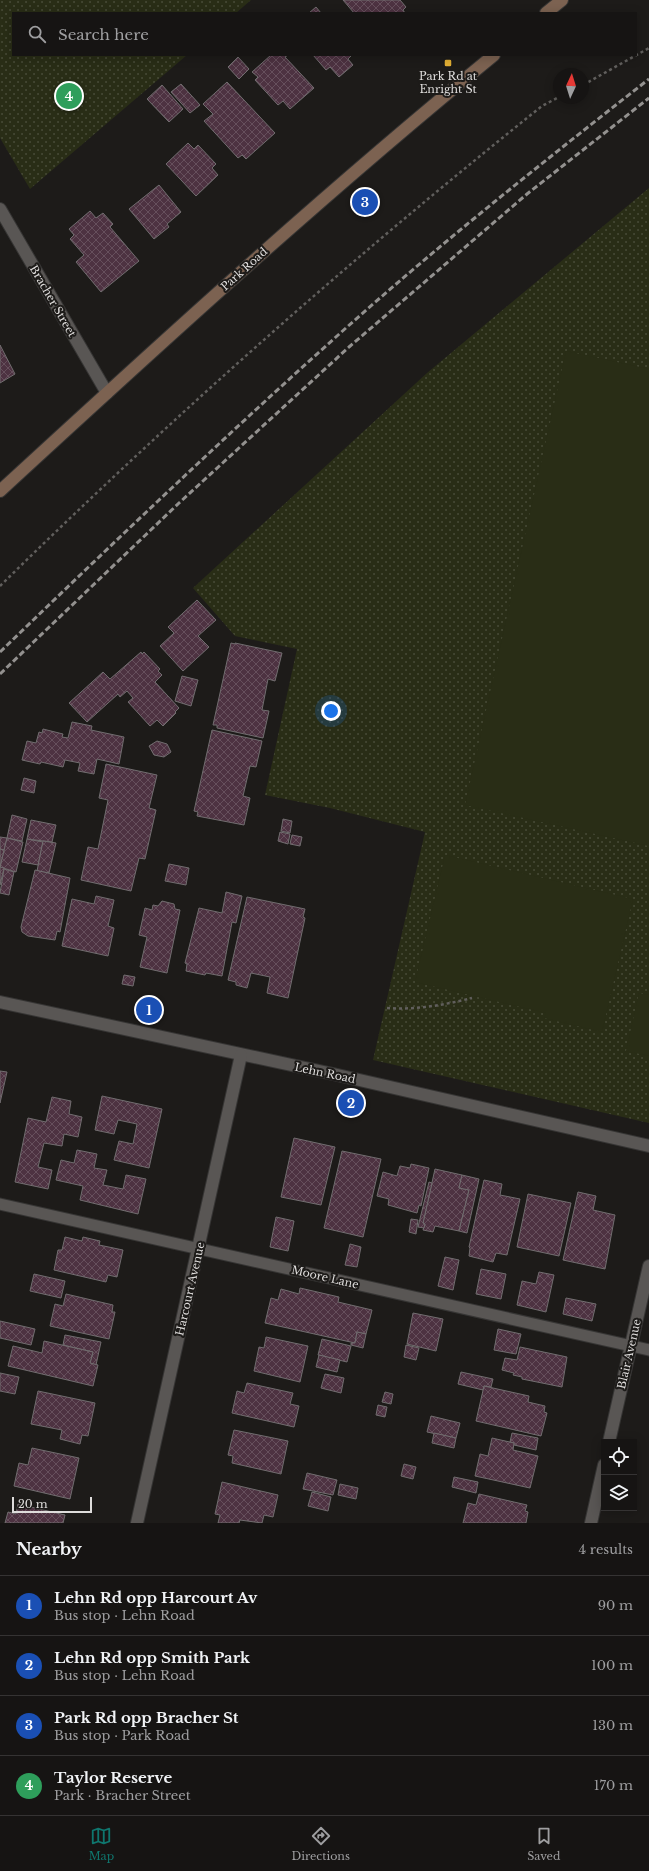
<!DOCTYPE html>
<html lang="en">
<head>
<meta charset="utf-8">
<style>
	:root { --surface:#161413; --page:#1f1d1c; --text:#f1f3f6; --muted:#9e9ea0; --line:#353333; --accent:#0f766e }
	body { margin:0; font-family:"Libre Baskerville",serif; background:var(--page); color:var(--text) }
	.controls { position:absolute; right:12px; bottom:12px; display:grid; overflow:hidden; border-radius:0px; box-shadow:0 2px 10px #0003 }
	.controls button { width:36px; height:36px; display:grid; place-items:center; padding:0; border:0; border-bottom:1px solid var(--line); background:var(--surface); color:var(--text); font:20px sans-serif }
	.compass { position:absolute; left:553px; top:68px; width:36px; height:36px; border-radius:50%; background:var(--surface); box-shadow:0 2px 10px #0003; rotate:4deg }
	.scale { position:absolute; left:12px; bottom:10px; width:80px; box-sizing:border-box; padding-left:4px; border:2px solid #dedcdb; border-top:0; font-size:11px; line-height:14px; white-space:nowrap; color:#dedcdb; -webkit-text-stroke:3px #1d1b19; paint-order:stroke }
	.you { position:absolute; left:331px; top:711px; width:14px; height:14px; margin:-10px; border:3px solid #fff; border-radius:50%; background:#1a73e8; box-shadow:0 0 0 6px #1a73e833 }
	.badge { display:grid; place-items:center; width:26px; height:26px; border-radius:50%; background:var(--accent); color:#fff; font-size:13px; font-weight:700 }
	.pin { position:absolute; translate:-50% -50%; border:2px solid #fff; box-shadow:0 1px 4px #0006 }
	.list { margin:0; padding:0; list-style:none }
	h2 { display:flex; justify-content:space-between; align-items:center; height:52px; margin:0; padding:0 16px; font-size:17px }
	h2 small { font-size:13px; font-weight:400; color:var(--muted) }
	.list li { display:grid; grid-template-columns:26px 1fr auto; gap:12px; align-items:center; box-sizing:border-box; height:60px; padding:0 16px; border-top:1px solid var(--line) }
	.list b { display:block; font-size:15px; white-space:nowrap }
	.list p { margin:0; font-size:13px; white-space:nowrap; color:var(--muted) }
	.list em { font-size:13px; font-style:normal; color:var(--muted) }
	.icon { flex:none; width:22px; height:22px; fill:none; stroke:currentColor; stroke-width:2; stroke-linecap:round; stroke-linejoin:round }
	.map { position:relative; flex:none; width:649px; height:1523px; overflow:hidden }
	.search { position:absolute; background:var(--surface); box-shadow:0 2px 10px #0003; left:12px; right:12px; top:12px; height:44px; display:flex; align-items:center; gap:10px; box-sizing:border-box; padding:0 14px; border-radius:0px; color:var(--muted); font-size:15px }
	.sheet { height:292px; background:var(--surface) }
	nav { display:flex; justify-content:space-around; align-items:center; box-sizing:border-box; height:56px; border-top:1px solid var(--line); background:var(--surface); font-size:11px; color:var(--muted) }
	nav a { display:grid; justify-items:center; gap:2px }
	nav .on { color:var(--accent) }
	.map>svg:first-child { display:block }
	.grass { fill:url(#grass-dots) }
	.garden { fill:#292d16 }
	.building { fill:url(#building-cross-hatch); stroke:#716d6f }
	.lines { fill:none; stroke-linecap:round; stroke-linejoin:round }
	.service-casing { stroke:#363534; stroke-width:13 }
	.minor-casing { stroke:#363534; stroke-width:14 }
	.secondary-casing { stroke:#363534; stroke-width:14 }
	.path { stroke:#615f5d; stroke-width:2.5; stroke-dasharray:3 3; stroke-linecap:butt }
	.service { stroke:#595654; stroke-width:11 }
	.minor { stroke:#595654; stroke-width:12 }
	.secondary { stroke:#7c6251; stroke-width:12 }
	.rail { stroke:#93918f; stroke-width:3; stroke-dasharray:6 3; stroke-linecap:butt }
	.poi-dot { fill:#e2af34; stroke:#1d1b19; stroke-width:1.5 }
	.labels { text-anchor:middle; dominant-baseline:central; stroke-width:4; stroke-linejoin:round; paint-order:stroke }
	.poi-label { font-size:11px; fill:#dedcdb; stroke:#1d1b19 }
	.street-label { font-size:11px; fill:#dedcdb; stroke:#1d1b19 }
</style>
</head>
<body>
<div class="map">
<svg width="649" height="1523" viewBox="0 0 649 1523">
	<defs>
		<pattern id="grass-dots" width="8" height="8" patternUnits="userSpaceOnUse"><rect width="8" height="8" fill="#292d16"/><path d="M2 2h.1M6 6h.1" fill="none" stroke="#484b37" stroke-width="1.8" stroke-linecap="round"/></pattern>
		<pattern id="building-cross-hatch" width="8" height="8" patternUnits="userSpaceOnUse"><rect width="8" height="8" fill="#4d3241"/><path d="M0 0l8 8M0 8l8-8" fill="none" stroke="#664f5c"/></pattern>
	</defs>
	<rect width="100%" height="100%" fill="#1d1b19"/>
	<g class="grass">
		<path d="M0 0H251L236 13H13V55H187L30 189 0 138Z"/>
		<path d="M649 188V1123L373 1060 425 832 330 808 265 795 297 649 235 636 193 588 427 373Z"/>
	</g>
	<g class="garden">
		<path d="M566 351 649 369V846L465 805Z"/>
		<path d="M445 855 633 899 602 1032 544 1018 546 1013 415 982Z"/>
		<path d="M639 993 649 995V1056L626 1051Z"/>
	</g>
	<g class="building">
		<path d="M343 0H400L406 7 403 10 405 13H354Z"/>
		<path d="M316 7 321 13H309Z"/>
		<path d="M271 55H288L285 57 314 88 290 109 283 101 278 105 255 80 258 77 252 72Z"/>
		<path d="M313 55H352L348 59 353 65 339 77 330 67 326 70Z"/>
		<path d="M238 57 249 69 239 79 228 67Z"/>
		<path d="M227 82 275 133 246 159 242 155 238 158 204 121 213 114 203 104Z"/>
		<path d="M181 84 200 105 190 113 171 92Z"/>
		<path d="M162 85 183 109 169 122 147 99Z"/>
		<path d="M188 143 194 149 198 145 216 164 212 168 218 175 196 196 166 164Z"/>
		<path d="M159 185 181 212 167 224 169 227 154 239 129 209Z"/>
		<path d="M90 211 96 218 103 213 113 224 110 227 139 261 101 292 76 262 84 255 70 239 74 235 69 229Z"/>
		<path d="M0 345 15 374 0 383Z"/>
		<path d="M197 600 216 620 198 636 209 647 183 671 160 646 174 633 168 627Z"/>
		<path d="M231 643 235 644V643L282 653 275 681 268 679 262 710 269 711 263 738 217 728V725H213Z"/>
		<path d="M141 652 142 654 144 652 160 669 158 671 162 675 155 682 179 708 175 712 176 713 163 726 157 720 150 726 128 702 133 698 127 691 120 697 118 694 87 722 69 703 103 672 110 679Z"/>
		<path d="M182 676 198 680 191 706 175 701Z"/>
		<path d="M72 722 92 726 91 730 124 737 119 764 97 759 94 774 78 771 80 763 65 760 63 767 41 762 40 764 22 760 27 741 36 743 39 732 42 733 43 729 63 734 62 737 68 738Z"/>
		<path d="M212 730 262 741 256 767 250 766 243 796 250 798 244 825 197 816 198 812 194 811Z"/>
		<path d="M157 741 167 744 171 752 164 757 154 755 149 746Z"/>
		<path d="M106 764 157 775 149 808 156 810 145 859 139 858 131 891 81 880 88 847 98 849 108 800 99 798Z"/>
		<path d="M24 778 36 781 34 793 21 790Z"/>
		<path d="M12 815 27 819 22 841 7 838Z"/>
		<path d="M283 819 292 821 290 833 281 831Z"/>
		<path d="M31 820 56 825 52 842 27 839Z"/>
		<path d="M280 832 290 834 288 844 278 841Z"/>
		<path d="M292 835 302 837 300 846 290 844Z"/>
		<path d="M0 837 7 838 4 850 0 849Z"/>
		<path d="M7 838 23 842 16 872 0 867Z"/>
		<path d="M27 839 43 842 38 865 22 862Z"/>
		<path d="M43 841 56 843 49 873 37 871Z"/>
		<path d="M0 849 4 850 0 867 4 868 0 885Z"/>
		<path d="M169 864 189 868 186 885 165 881Z"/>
		<path d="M4 869 14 872 9 895 0 893Z"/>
		<path d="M35 870 70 878 60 932 57 931 55 940 28 936 22 932 21 927Z"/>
		<path d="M226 892 242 896 236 923 232 922 222 976 206 973 205 975 186 971 187 964 185 963 199 908 222 913Z"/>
		<path d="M96 896 114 900 108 926 114 928 108 956 62 946 72 899 94 904Z"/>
		<path d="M247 897 305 909 303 917 305 918 288 998 267 993 270 977 251 973 247 988 236 985V982L228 980Z"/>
		<path d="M162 901 174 904 175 909 180 910 167 973 140 967 147 937 139 935 145 908 152 910 153 905 158 906Z"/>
		<path d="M124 975 135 977 133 986 122 984Z"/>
		<path d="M0 1071 7 1072 0 1103Z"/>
		<path d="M102 1096 162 1109 149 1168 114 1160 119 1141 133 1144 137 1124 118 1120 114 1134 95 1130Z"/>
		<path d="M52 1097 71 1101 69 1114 82 1117 78 1137 64 1134 62 1146 44 1143 38 1167 52 1170 48 1189 15 1182 28 1118 46 1122Z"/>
		<path d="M294 1138 335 1147 321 1205 281 1197Z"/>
		<path d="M77 1150 97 1154 94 1168 107 1170 103 1185 123 1189 126 1175 146 1179 138 1214 80 1200 83 1186 56 1180 61 1160 74 1163Z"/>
		<path d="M342 1151 381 1159 363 1237 324 1228Z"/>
		<path d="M411 1164 429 1168 421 1206 419 1205 417 1213 388 1205 389 1199 377 1196 383 1172 397 1176 400 1166 410 1168Z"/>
		<path d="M435 1169 462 1175 459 1188 469 1190 459 1231 435 1226 433 1232 423 1230 425 1224 423 1223Z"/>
		<path d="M462 1175 479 1179 467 1233 459 1231 469 1190 459 1188Z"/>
		<path d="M484 1180 502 1184 500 1195 520 1199 507 1255 496 1253 493 1262 469 1256 470 1248 469 1247Z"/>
		<path d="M429 1182 432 1183 423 1223 425 1224 424 1228 418 1227Z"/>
		<path d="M578 1192 596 1196 593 1210 615 1215 605 1269 563 1260Z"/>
		<path d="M528 1194 571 1203 559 1256 517 1247Z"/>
		<path d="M276 1217 294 1221 288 1251 270 1247Z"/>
		<path d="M411 1219 418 1220 416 1234 409 1232Z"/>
		<path d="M65 1237 82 1241 83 1237 100 1241 99 1245 123 1250 117 1277 108 1275 106 1282 54 1270 58 1250H62Z"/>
		<path d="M350 1244 361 1247 357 1267 345 1265Z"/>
		<path d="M445 1257 459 1260 453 1290 438 1286Z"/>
		<path d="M481 1269 506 1274 501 1299 476 1294Z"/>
		<path d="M539 1272 554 1275 546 1312 517 1305 522 1281 536 1284Z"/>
		<path d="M34 1274 65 1281 61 1298 30 1291Z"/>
		<path d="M300 1288 339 1297 338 1302 372 1310 366 1334 357 1332 355 1343 265 1323 271 1298 278 1300 281 1289 299 1294Z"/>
		<path d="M66 1294 113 1305 112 1312H115L109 1339 50 1326 55 1304 63 1306Z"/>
		<path d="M566 1298 596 1304 592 1321 563 1314Z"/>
		<path d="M413 1313 443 1319 436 1351 407 1344Z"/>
		<path d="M0 1321 35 1329 31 1345 0 1338Z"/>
		<path d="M498 1329 521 1334 516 1354 494 1350Z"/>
		<path d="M357 1332 366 1334 363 1348 351 1345V1343H355Z"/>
		<path d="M65 1335 101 1342 96 1365 90 1363 93 1352 63 1345Z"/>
		<path d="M266 1337 308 1346 300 1382 254 1371 259 1347 264 1348Z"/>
		<path d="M322 1339 351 1346 347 1362 318 1355Z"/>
		<path d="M44 1341 93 1352 90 1363 98 1365 93 1386 8 1366 13 1346 42 1353Z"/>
		<path d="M406 1345 419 1348 416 1360 404 1357Z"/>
		<path d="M520 1347 567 1357 562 1387 522 1379V1377L513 1375 514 1373 502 1370 505 1358 517 1360Z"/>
		<path d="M319 1355 340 1360 337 1372 316 1367Z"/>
		<path d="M461 1372 493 1379 491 1387 484 1386 483 1390 458 1384Z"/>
		<path d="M0 1373 19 1377 15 1394 0 1391Z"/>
		<path d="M325 1374 344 1378 341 1393 321 1388Z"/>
		<path d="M247 1383 293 1393 290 1404 299 1406 294 1427 232 1413 237 1391 244 1393Z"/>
		<path d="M484 1386 529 1396 528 1402 545 1406 544 1412 547 1413 541 1436 476 1421Z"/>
		<path d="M38 1391 95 1403 88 1436 82 1435 80 1444 60 1439 62 1430 31 1424Z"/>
		<path d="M385 1392 393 1394 391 1404 382 1402Z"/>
		<path d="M378 1405 387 1407 385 1417 376 1415Z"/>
		<path d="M431 1416 460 1423 456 1438 427 1432Z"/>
		<path d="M234 1430 288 1441 281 1474 232 1463 233 1456 228 1455Z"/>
		<path d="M434 1433 456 1438 454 1448 432 1443Z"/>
		<path d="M512 1433 538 1438 536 1450 514 1445V1443L510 1442Z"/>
		<path d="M492 1438 514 1443 513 1450 538 1456 530 1488 475 1476 480 1454 488 1456Z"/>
		<path d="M32 1448 79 1458 70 1499 14 1486 19 1463 28 1465Z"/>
		<path d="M404 1464 416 1467 413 1479 401 1476Z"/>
		<path d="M307 1473 337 1480 333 1495 303 1489Z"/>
		<path d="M454 1477 478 1482 476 1493 452 1487Z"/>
		<path d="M222 1482 278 1495 273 1517 264 1515 262 1523 240 1520 239 1523H218L220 1515 215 1514Z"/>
		<path d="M340 1484 358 1488 356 1499 338 1495Z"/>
		<path d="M312 1492 331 1497 328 1511 308 1506Z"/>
		<path d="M479 1494 527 1505 525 1511 528 1512 526 1523H463L468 1503 476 1505Z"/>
		<path d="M18 1504 65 1515 63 1523H5L8 1512 16 1514Z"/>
	</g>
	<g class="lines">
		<defs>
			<path id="service" d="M0 1204 649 1350"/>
			<g id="minor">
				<path d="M0 209 107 393"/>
				<path d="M0 1002 333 1074 649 1146"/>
				<path d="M609 1442 649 1266"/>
				<path d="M137 1523 241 1055"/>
				<path d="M591 1523 604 1465"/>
			</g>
			<g id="secondary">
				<path d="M546 13 562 0"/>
				<path d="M0 491C162 342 324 194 494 55"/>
			</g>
		</defs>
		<use href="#service" class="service-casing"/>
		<use href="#minor" class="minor-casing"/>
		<use href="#secondary" class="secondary-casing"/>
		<g class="path">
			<path d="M583 85 649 48"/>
			<path d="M0 586C173 416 353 257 542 106L559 97"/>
			<path d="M387 1008C416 1010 444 1005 472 998"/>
		</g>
		<use href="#service" class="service"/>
		<use href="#minor" class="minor"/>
		<use href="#secondary" class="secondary"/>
		<g class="rail">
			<path d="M0 652C111 545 222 439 337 336 437 246 543 162 649 79"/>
			<path d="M0 674 179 503 349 347 527 194 649 98"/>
		</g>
	</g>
	<rect class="poi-dot" x="444" y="59" width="8" height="8" rx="2"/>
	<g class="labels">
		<g class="poi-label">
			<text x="448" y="76">Park Rd at<tspan x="448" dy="13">Enright St</tspan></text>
		</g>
		<g class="street-label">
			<text transform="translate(244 269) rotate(-42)">Park Road</text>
			<text transform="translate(53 301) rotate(60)">Bracher Street</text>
			<text transform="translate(325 1073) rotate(12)">Lehn Road</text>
			<text transform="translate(325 1277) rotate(13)">Moore Lane</text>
			<text transform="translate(190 1289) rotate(-77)">Harcourt Avenue</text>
			<text transform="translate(629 1354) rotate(-77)">Blair Avenue</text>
		</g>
	</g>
</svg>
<div class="controls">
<button><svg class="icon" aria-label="locate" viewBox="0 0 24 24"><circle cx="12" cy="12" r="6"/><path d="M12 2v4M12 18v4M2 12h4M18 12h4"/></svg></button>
<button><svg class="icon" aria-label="layers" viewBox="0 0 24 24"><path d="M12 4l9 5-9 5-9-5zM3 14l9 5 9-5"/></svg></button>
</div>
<svg class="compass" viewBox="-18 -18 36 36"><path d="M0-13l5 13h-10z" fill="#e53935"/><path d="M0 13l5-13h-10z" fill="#9e9ea0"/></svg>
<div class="scale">20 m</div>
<div class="you"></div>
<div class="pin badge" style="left:149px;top:1010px;background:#1a4fb4">1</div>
<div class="pin badge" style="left:351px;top:1103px;background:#1a4fb4">2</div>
<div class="pin badge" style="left:365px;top:202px;background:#1a4fb4">3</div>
<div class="pin badge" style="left:69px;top:96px;background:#2e9e5b">4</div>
<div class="search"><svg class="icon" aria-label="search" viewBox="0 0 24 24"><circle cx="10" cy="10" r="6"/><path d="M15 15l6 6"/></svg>Search here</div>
</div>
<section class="sheet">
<h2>Nearby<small>4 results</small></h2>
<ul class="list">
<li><span class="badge" style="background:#1a4fb4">1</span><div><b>Lehn Rd opp Harcourt Av</b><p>Bus stop · Lehn Road</p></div><em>90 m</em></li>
<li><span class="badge" style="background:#1a4fb4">2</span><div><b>Lehn Rd opp Smith Park</b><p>Bus stop · Lehn Road</p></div><em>100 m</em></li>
<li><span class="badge" style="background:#1a4fb4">3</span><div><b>Park Rd opp Bracher St</b><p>Bus stop · Park Road</p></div><em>130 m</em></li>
<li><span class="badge" style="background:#2e9e5b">4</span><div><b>Taylor Reserve</b><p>Park · Bracher Street</p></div><em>170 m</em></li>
</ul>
</section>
<nav>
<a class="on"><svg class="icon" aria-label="map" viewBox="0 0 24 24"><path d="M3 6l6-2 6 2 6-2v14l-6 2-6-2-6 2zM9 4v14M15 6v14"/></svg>Map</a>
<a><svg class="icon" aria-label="directions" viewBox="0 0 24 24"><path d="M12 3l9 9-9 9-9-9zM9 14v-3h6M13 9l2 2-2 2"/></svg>Directions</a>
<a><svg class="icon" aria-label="saved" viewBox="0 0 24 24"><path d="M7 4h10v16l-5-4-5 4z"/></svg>Saved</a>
</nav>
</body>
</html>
